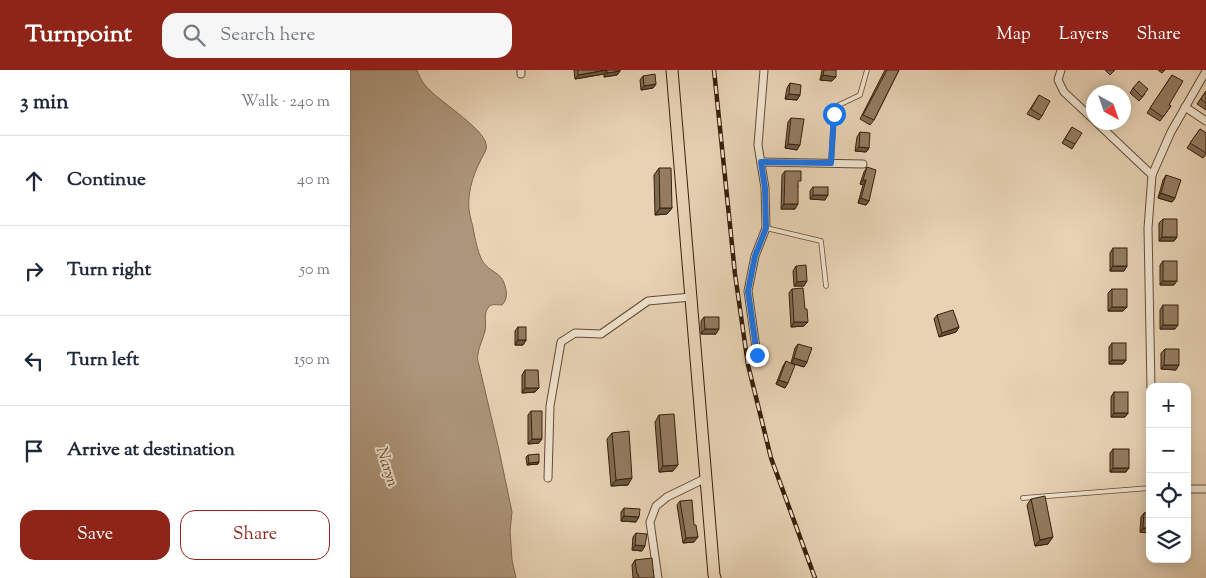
<!DOCTYPE html>
<html lang="en">
<head>
<meta charset="utf-8">
<style>
	:root { --surface:#fff; --page:#f6f6f7; --text:#1f2937; --muted:#747a83; --line:#e0e1e3; --accent:#8f2418 }
	body { margin:0; font-family:"Sorts Mill Goudy",serif; background:var(--page); color:var(--text) }
	.controls { position:absolute; right:15px; bottom:15px; display:grid; overflow:hidden; border-radius:10px; box-shadow:0 2px 12px #0003 }
	.controls button { width:45px; height:45px; display:grid; place-items:center; padding:0; border:0; border-bottom:1px solid var(--line); background:var(--surface); color:var(--text); font:25px sans-serif }
	.compass { position:absolute; left:736px; top:15px; width:45px; height:45px; border-radius:50%; background:var(--surface); box-shadow:0 2px 12px #0003; rotate:140deg }
	.stop { position:absolute; width:15px; height:15px; margin:-11px; border:4px solid #1a73e8; border-radius:50%; background:#fff }
	.stop.end { background:#1a73e8; border-color:#fff; box-shadow:0 1px 5px #0008 }
	.list { margin:0; padding:0; list-style:none }
	h2 { display:flex; justify-content:space-between; align-items:center; height:65px; margin:0; padding:0 20px; font-size:21px }
	h2 small { font-size:16px; font-weight:400; color:var(--muted) }
	.list li { display:grid; grid-template-columns:32px 1fr auto; gap:15px; align-items:center; box-sizing:border-box; height:90px; padding:0 20px; border-top:1px solid var(--line) }
	.list b { display:block; font-size:19px; white-space:nowrap }
	.list em { font-size:16px; font-style:normal; color:var(--muted) }
	.actions { display:flex; gap:10px; padding:15px 20px }
	.actions a { flex:1; padding:11px 0; border:1px solid var(--accent); border-radius:15px; text-align:center; font-size:18px; color:var(--accent) }
	.actions .main { background:var(--accent); color:#fff }
	.icon { flex:none; width:28px; height:28px; fill:none; stroke:currentColor; stroke-width:2; stroke-linecap:round; stroke-linejoin:round }
	.map { position:relative; flex:none; width:856px; height:508px; overflow:hidden }
	header { display:flex; align-items:center; gap:30px; box-sizing:border-box; height:70px; padding:0 25px; background:var(--accent); color:#fff }
	header strong { font-size:24px }
	nav { display:flex; gap:28px; margin-inline-start:auto; font-size:18px }
	.search { width:350px; height:45px; background:var(--page); display:flex; align-items:center; gap:12px; box-sizing:border-box; padding:0 18px; border-radius:15px; color:var(--muted); font-size:19px }
	main { display:flex }
	aside { flex:1; background:var(--surface) }
	.map>svg:first-child { display:block }
	.water { fill:#ac957a; stroke:#7e654c }
	.lines { fill:none; stroke-linecap:round; stroke-linejoin:round }
	.lane-casing { stroke:#644b33; stroke-width:5.5 }
	.street-casing { stroke:#644b33; stroke-width:9 }
	.primary-casing { stroke:#391e08; stroke-width:13 }
	.lane { stroke:#efe2ce; stroke-width:4 }
	.street { stroke:#efe2ce; stroke-width:7 }
	.primary { stroke:#e7d2b4; stroke-width:11 }
	.rail-casing { stroke:#391e08; stroke-width:4.5 }
	.rail { stroke:#efe2ce; stroke-width:2.5; stroke-dasharray:8; stroke-linecap:butt }
	.wall { fill:#7e6b53; stroke:#391e08 }
	.shaded-wall { fill:#675744; stroke:#391e08 }
	.building { fill:#937c61; stroke:#391e08 }
	.route { stroke:#1a73e8; stroke-width:6 }
	.labels { text-anchor:middle; dominant-baseline:central; stroke-width:4; stroke-linejoin:round; paint-order:stroke }
	.water-label { font-size:16px; font-style:italic; fill:#614830; stroke:#efe2ce }
</style>
</head>
<body>
<header>
<strong>Turnpoint</strong>
<div class="search"><svg class="icon" aria-label="search" viewBox="0 0 24 24"><circle cx="10" cy="10" r="6"/><path d="M15 15l6 6"/></svg>Search here</div>
<nav><a>Map</a><a>Layers</a><a>Share</a></nav>
</header>
<main>
<aside>
<h2>3 min<small>Walk · 240 m</small></h2>
<ul class="list">
<li><svg class="icon" aria-label="ahead" viewBox="0 0 24 24"><path d="M12 20V5M6 11l6-6 6 6"/></svg><div><b>Continue</b></div><em>40 m</em></li>
<li><svg class="icon" aria-label="right" viewBox="0 0 24 24"><path d="M7 20v-9h11M14 6l5 5-5 5"/></svg><div><b>Turn right</b></div><em>50 m</em></li>
<li><svg class="icon" aria-label="left" viewBox="0 0 24 24"><path d="M17 20v-9H6M10 6l-5 5 5 5"/></svg><div><b>Turn left</b></div><em>150 m</em></li>
<li><svg class="icon" aria-label="arrive" viewBox="0 0 24 24"><path d="M6 21V4h12l-3 4 3 4H6"/></svg><div><b>Arrive at destination</b></div></li>
</ul>
<div class="actions"><a class="main">Save</a><a>Share</a></div>
</aside>
<div class="map">
<svg width="856" height="508" viewBox="0 0 856 508">
	<rect width="100%" height="100%" fill="#e7d2b4"/>
	<filter id="stains"><feTurbulence type="fractalNoise" baseFrequency=".004" numOctaves="4"/><feColorMatrix values="0 0 0 0 .2 0 0 0 0 .09 0 0 0 0 .02 0 0 0 .5 -.17"/></filter>
	<radialGradient id="worn" r=".72"><stop offset=".6" stop-color="#630" stop-opacity="0"/><stop offset="1" stop-color="#630" stop-opacity=".3"/></radialGradient>
	<path class="water" d="M0 0H67C69 5 71 10 74 14 86 30 133 57 136 74 137 78 136 79 135 82 125 100 117 119 119 140 120 148 123 155 124 163 126 173 128 183 133 192 139 201 151 203 154 213 157 221 158 229 152 235 147 235 141 233 138 238 133 244 137 254 135 261 133 269 129 276 128 284 127 287 128 292 129 295L149 380 162 442 160 461 162 490 166 508H0Z"/>
	<g class="lines">
		<defs>
			<g id="lane">
				<path d="M481 93 484 44 489 35 510 25 517 0"/>
				<path d="M416 158 471 171 476 216"/>
				<path d="M673 428 800 418"/>
			</g>
			<g id="street">
				<path d="M171 0V4"/>
				<path d="M711 0 708 10 714 22 744 50"/>
				<path d="M835 37 856 51"/>
				<path d="M746 52 802 105"/>
				<path d="M411 92 513 94"/>
				<path d="M407 285 398 221 405 186 416 158 415 118 408 75 414 0"/>
				<path d="M801 317 798 158 802 105 821 62 856 1"/>
				<path d="M198 408 200 336 211 272 225 263 251 264 298 231 341 227"/>
				<path d="M837 419H856"/>
				<path d="M308 508 300 452 306 436 317 427 356 408"/>
			</g>
			<path id="primary" d="M322 0 364 505 365 508"/>
		</defs>
		<use href="#lane" class="lane-casing"/>
		<use href="#street" class="street-casing"/>
		<use href="#primary" class="primary-casing"/>
		<use href="#lane" class="lane"/>
		<use href="#street" class="street"/>
		<use href="#primary" class="primary"/>
		<defs>
			<path id="rail" d="M364 0 385 204 398 295 421 388 465 508"/>
		</defs>
		<use href="#rail" class="rail-casing"/>
		<use href="#rail" class="rail"/>
	</g>
	<g class="wall">
		<path d="M224 0H270V1L267 5 254 7V4L225 9Z"/>
		<path d="M472 0H486L482 11 470 10Z"/>
		<path d="M535 0H549L524 50 520 55 510 49Z"/>
		<path d="M755 0H765L760 5Z"/>
		<path d="M808 0H815L812 3Z"/>
		<path d="M822 5 819 35 821 36 810 51 797 43Z"/>
		<path d="M293 6 306 14 303 18 291 20 290 10Z"/>
		<path d="M440 13 450 25 447 30 435 29 437 18Z"/>
		<path d="M783 18 795 24 789 31 780 23Z"/>
		<path d="M856 21V40L847 34Z"/>
		<path d="M689 25 692 46 689 50 677 44Z"/>
		<path d="M441 48 447 80 435 78 438 52Z"/>
		<path d="M722 57 725 74 722 79 712 73Z"/>
		<path d="M850 59 856 63V84L853 88 837 78Z"/>
		<path d="M510 62 519 78 516 82 505 81 507 67Z"/>
		<path d="M517 97 519 131 516 135 508 133 513 115 510 114 514 102Z"/>
		<path d="M309 98 322 138 317 144 305 145 304 105Z"/>
		<path d="M435 101 448 115 445 139H431L432 105Z"/>
		<path d="M816 105 825 128 822 132 808 128 813 110Z"/>
		<path d="M463 117 475 130 460 129V121Z"/>
		<path d="M813 149 827 167 824 171H809V153Z"/>
		<path d="M763 178 777 196 774 201H760V183Z"/>
		<path d="M813 191 824 215H810V195Z"/>
		<path d="M446 196 454 216H444L443 201Z"/>
		<path d="M442 219 454 256 441 257 439 223Z"/>
		<path d="M762 219 773 241H758V223Z"/>
		<path d="M813 235 825 259H810V240Z"/>
		<path d="M587 245 609 257 606 262 589 267 584 249Z"/>
		<path d="M354 247 366 264H351V251Z"/>
		<path d="M168 257 176 270 173 275H165V261Z"/>
		<path d="M762 273 776 290 773 294H759V277Z"/>
		<path d="M448 274 457 292 454 297 441 293 445 278Z"/>
		<path d="M815 279 826 300 811 299V283Z"/>
		<path d="M436 291 435 318 426 314 433 296Z"/>
		<path d="M175 300 185 322 172 323V305Z"/>
		<path d="M764 322 778 343 775 347H761V327Z"/>
		<path d="M181 341 189 373 178 374V345Z"/>
		<path d="M309 345 323 401 309 402 305 352Z"/>
		<path d="M262 363 278 415 261 416 257 369Z"/>
		<path d="M763 379 776 402H760V383Z"/>
		<path d="M178 385 188 394 177 395 176 387Z"/>
		<path d="M681 429 698 474 685 476 677 435Z"/>
		<path d="M330 431 344 472 333 473 327 435Z"/>
		<path d="M274 438 286 452 271 451V442Z"/>
		<path d="M794 443H800V463L790 462 791 447Z"/>
		<path d="M286 463 292 481 282 480 283 467Z"/>
		<path d="M285 490 304 508H283L282 495Z"/>
	</g>
	<g class="shaded-wall">
		<path d="M257 0 254 4 225 9 228 5Z"/>
		<path d="M270 1 267 5 254 7 257 3Z"/>
		<path d="M473 5 486 7 482 11 470 10Z"/>
		<path d="M306 14 303 18 291 20 294 16Z"/>
		<path d="M439 24 450 25 447 30 435 29Z"/>
		<path d="M438 74 450 75 447 80 435 78Z"/>
		<path d="M509 77 519 78 516 82 505 81Z"/>
		<path d="M513 110H516L513 115 510 114Z"/>
		<path d="M811 123 825 128 822 132 808 128Z"/>
		<path d="M463 125H478L475 130 460 129Z"/>
		<path d="M511 128 519 131 516 135 508 133Z"/>
		<path d="M434 134H448L445 139H431Z"/>
		<path d="M310 138H322L317 144 305 145Z"/>
		<path d="M812 167H827L824 171H809Z"/>
		<path d="M763 196H777L774 201H760Z"/>
		<path d="M457 211 454 216H444L447 212Z"/>
		<path d="M813 211H827L824 215H810Z"/>
		<path d="M762 237H777L773 241H758Z"/>
		<path d="M444 252H458L454 256 441 257Z"/>
		<path d="M813 255H828L825 259H810Z"/>
		<path d="M609 257 606 262 589 267 592 263Z"/>
		<path d="M355 259H369L366 264H351Z"/>
		<path d="M168 270H176L173 275H165Z"/>
		<path d="M444 288 457 292 454 297 441 293Z"/>
		<path d="M762 290H776L773 294H759Z"/>
		<path d="M814 295H829L826 300 811 299Z"/>
		<path d="M429 310 438 313 435 318 426 314Z"/>
		<path d="M175 318H189L185 322 172 323Z"/>
		<path d="M764 343H778L775 347H761Z"/>
		<path d="M182 369H192L189 373 178 374Z"/>
		<path d="M189 392 188 394 177 395 179 393Z"/>
		<path d="M328 395 323 401 309 402 313 396Z"/>
		<path d="M763 398H779L776 402H760Z"/>
		<path d="M282 408 278 415 261 416 266 410Z"/>
		<path d="M274 446 289 447 286 452 271 451Z"/>
		<path d="M793 458H800V463L790 462Z"/>
		<path d="M348 467 344 472 333 473 336 468Z"/>
		<path d="M703 467 698 474 685 476 690 470Z"/>
		<path d="M285 475 295 476 292 481 282 480Z"/>
	</g>
	<g class="building">
		<path d="M228 0H256L228 5Z"/>
		<path d="M257 0H270V1L257 3Z"/>
		<path d="M474 0H486V7L473 5Z"/>
		<path d="M537 0H549L524 50 513 45Z"/>
		<path d="M305 4 306 14 294 16 293 6Z"/>
		<path d="M822 5 833 11 819 35 821 36 813 47 800 38Z"/>
		<path d="M789 11 798 19 792 27 783 18Z"/>
		<path d="M440 13 451 15 450 25 439 24Z"/>
		<path d="M856 21V33L851 29Z"/>
		<path d="M689 25 700 31 692 46 681 39Z"/>
		<path d="M441 48 454 49 450 75 438 74Z"/>
		<path d="M722 57 732 63 725 74 715 69Z"/>
		<path d="M850 59 856 63V83L840 73Z"/>
		<path d="M510 62 520 63 519 78 509 77Z"/>
		<path d="M517 97 526 100 519 131 511 128 516 110H513Z"/>
		<path d="M309 98H321L322 138H310Z"/>
		<path d="M435 101H451V111H448V134H434Z"/>
		<path d="M816 105 831 110 825 128 811 123Z"/>
		<rect x="463" y="117" width="15" height="8"/>
		<path d="M813 149H827V167H812Z"/>
		<rect x="763" y="178" width="14" height="18"/>
		<rect x="813" y="191" width="14" height="20"/>
		<path d="M456 195 457 211 447 212 446 196Z"/>
		<path d="M453 218 455 239H457L458 252H444L442 219Z"/>
		<rect x="762" y="219" width="15" height="18"/>
		<rect x="813" y="235" width="15" height="20"/>
		<path d="M603 240 609 257 592 263 587 245Z"/>
		<path d="M354 247H369V259H355Z"/>
		<rect x="168" y="257" width="8" height="13"/>
		<rect x="762" y="273" width="14" height="17"/>
		<path d="M448 274 462 278 457 292 444 288Z"/>
		<path d="M815 279H829V295H814Z"/>
		<path d="M436 291 445 295 438 313 429 310Z"/>
		<path d="M175 300H188L189 318H175Z"/>
		<rect x="764" y="322" width="14" height="21"/>
		<path d="M181 341H192V369H182Z"/>
		<path d="M324 344 328 395 313 396 309 345Z"/>
		<path d="M279 361 282 408 266 410 262 363Z"/>
		<rect x="763" y="379" width="16" height="19"/>
		<path d="M189 384V392L179 393 178 385Z"/>
		<path d="M695 426 703 467 690 470 681 429Z"/>
		<path d="M342 430 344 455H346L348 467 336 468 330 431Z"/>
		<path d="M274 438 290 439 289 447 274 446Z"/>
		<path d="M794 443H800V458H793Z"/>
		<path d="M286 463 297 464 295 476 285 475Z"/>
		<path d="M302 488 304 508H289L288 504H287L285 490Z"/>
	</g>
	<g class="lines">
		<path class="route" d="M407 285 398 221 405 186 416 158 415 118 411 92 481 93 484 44"/>
	</g>
	<g class="labels">
		<g class="water-label">
			<text transform="translate(36 397) rotate(72)">Naryn</text>
		</g>
	</g>
	<rect width="100%" height="100%" filter="url(#stains)"/>
	<rect width="100%" height="100%" fill="url(#worn)"/>
</svg>
<div class="controls">
<button>+</button>
<button>−</button>
<button><svg class="icon" aria-label="locate" viewBox="0 0 24 24"><circle cx="12" cy="12" r="6"/><path d="M12 2v4M12 18v4M2 12h4M18 12h4"/></svg></button>
<button><svg class="icon" aria-label="layers" viewBox="0 0 24 24"><path d="M12 4l9 5-9 5-9-5zM3 14l9 5 9-5"/></svg></button>
</div>
<svg class="compass" viewBox="-18 -18 36 36"><path d="M0-13l5 13h-10z" fill="#e53935"/><path d="M0 13l5-13h-10z" fill="#747a83"/></svg>
<div class="stop" style="left:484px;top:44px"></div>
<div class="stop end" style="left:407px;top:285px"></div>
</div>
</main>
</body>
</html>
